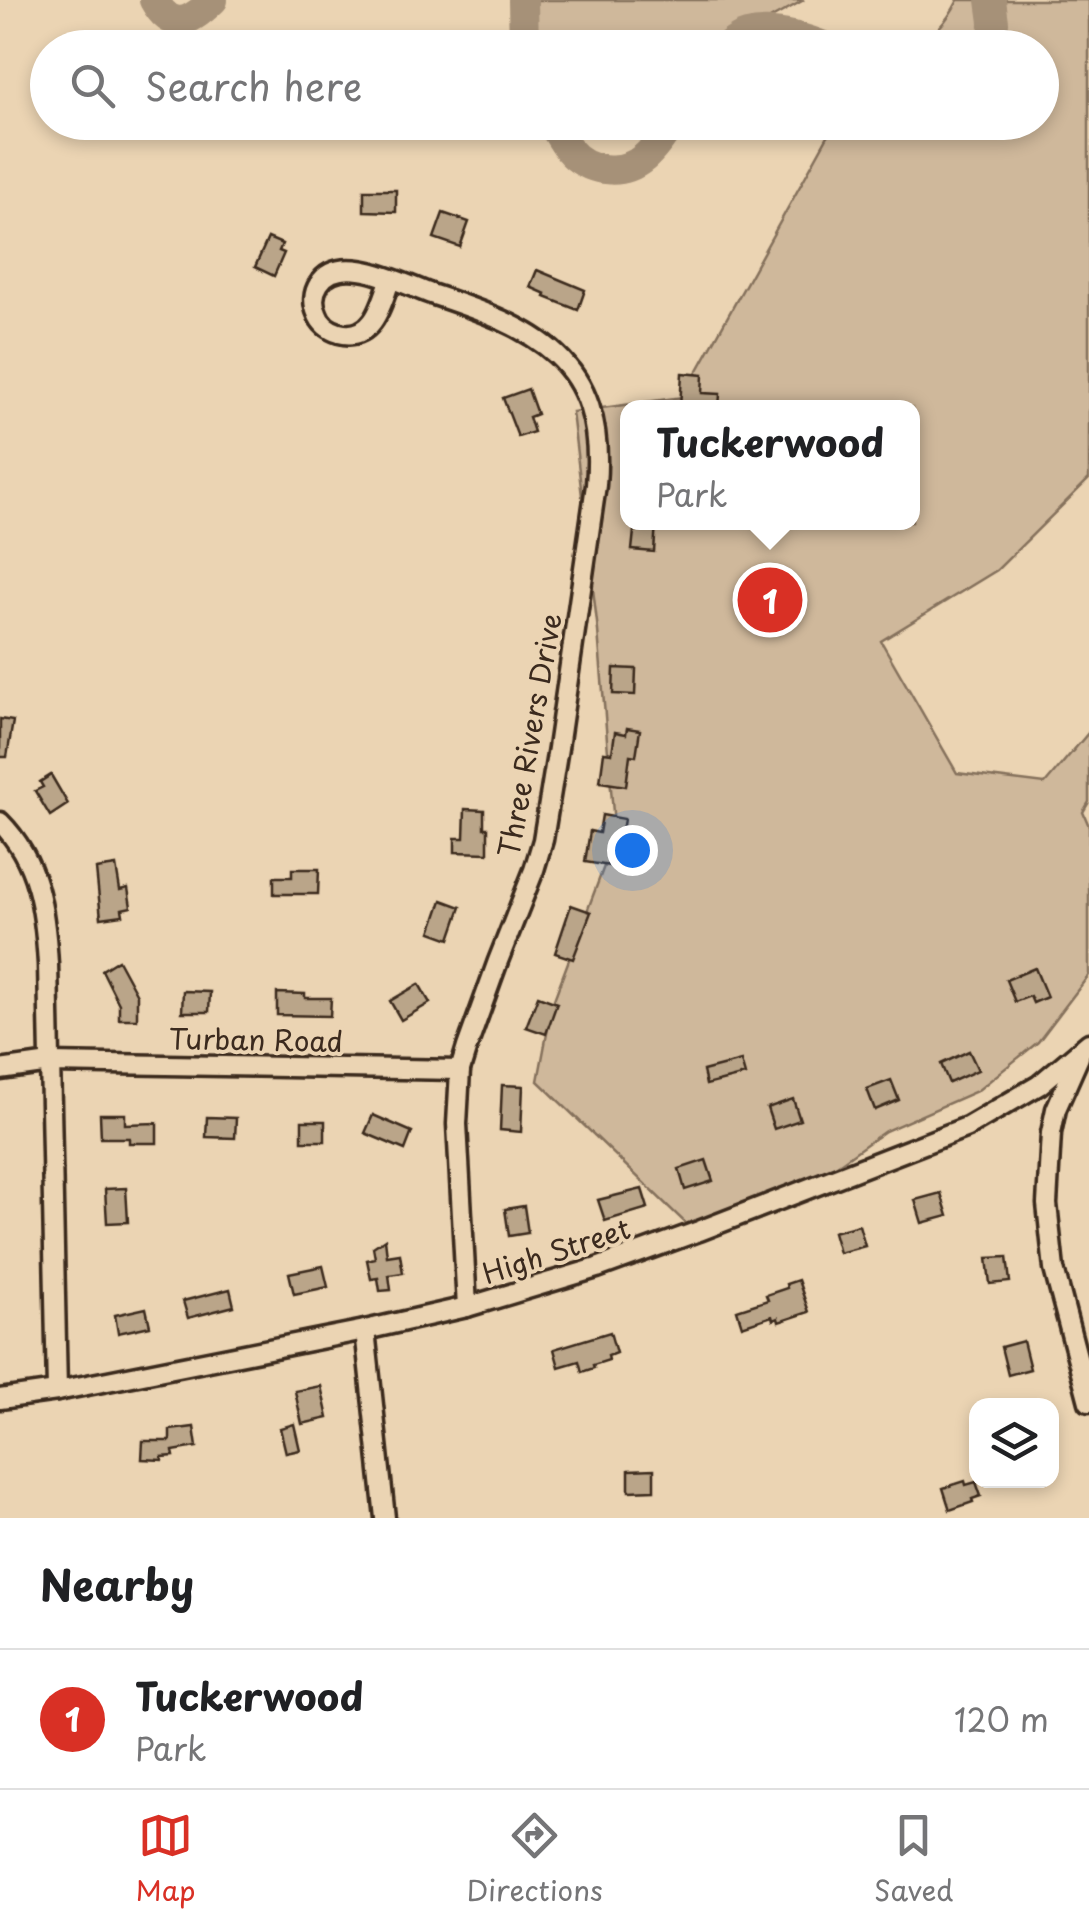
<!DOCTYPE html>
<html lang="en">
<head>
<meta charset="utf-8">
<style>
	:root { --surface:#fff; --page:#f6f6f6; --text:#202124; --muted:#757577; --line:#e0e0e0; --accent:#d93025 }
	body { margin:0; font-family:"Playpen Sans",sans-serif; background:var(--page); color:var(--text) }
	.controls { position:absolute; right:30px; bottom:30px; display:grid; overflow:hidden; border-radius:20px; box-shadow:0 5px 15px #0003 }
	.controls button { width:90px; height:90px; display:grid; place-items:center; padding:0; border:0; border-bottom:2px solid var(--line); background:var(--surface); color:var(--text); font:50px sans-serif }
	.you { position:absolute; left:632px; top:850px; width:35px; height:35px; margin:-25px; border:8px solid #fff; border-radius:50%; background:#1a73e8; box-shadow:0 0 0 15px #1a73e833 }
	.badge { display:grid; place-items:center; width:65px; height:65px; border-radius:50%; background:var(--accent); color:#fff; font-size:32px; font-weight:700 }
	.pin { position:absolute; translate:-50% -50%; border:5px solid #fff; box-shadow:0 2px 10px #0006 }
	.popup { position:absolute; left:620px; top:400px; width:300px; height:130px; box-sizing:border-box; display:grid; place-content:center; border-radius:20px; background:var(--surface); filter:drop-shadow(0 2px 8px #0005); font-size:32px; white-space:nowrap; color:var(--muted) }
	.popup b { font-size:38px; color:var(--text) }
	.popup::after { content:''; position:absolute; left:50%; top:100%; margin-left:-20px; border:20px solid transparent; border-top-color:var(--surface) }
	.list { margin:0; padding:0; list-style:none }
	h2 { display:flex; justify-content:space-between; align-items:center; height:130px; margin:0; padding:0 40px; font-size:42px }
	h2 small { font-size:32px; font-weight:400; color:var(--muted) }
	.list li { display:grid; grid-template-columns:65px 1fr auto; gap:30px; align-items:center; box-sizing:border-box; height:140px; padding:0 40px; border-top:2px solid var(--line) }
	.list b { display:block; font-size:38px; white-space:nowrap }
	.list p { margin:0; font-size:32px; white-space:nowrap; color:var(--muted) }
	.list em { font-size:32px; font-style:normal; color:var(--muted) }
	.icon { flex:none; width:55px; height:55px; fill:none; stroke:currentColor; stroke-width:2; stroke-linecap:round; stroke-linejoin:round }
	.map { position:relative; flex:none; width:1089px; height:1518px; overflow:hidden }
	.search { position:absolute; background:var(--surface); box-shadow:0 5px 15px #0003; left:30px; right:30px; top:30px; height:110px; display:flex; align-items:center; gap:25px; box-sizing:border-box; padding:0 35px; border-radius:55px; color:var(--muted); font-size:38px }
	.sheet { height:270px; background:var(--surface) }
	nav { display:flex; justify-content:space-around; align-items:center; box-sizing:border-box; height:140px; border-top:2px solid var(--line); background:var(--surface); font-size:28px; color:var(--muted) }
	nav a { display:grid; justify-items:center; gap:5px }
	nav .on { color:var(--accent) }
	.map>svg:first-child { display:block }
	.green { fill:#cfb89b; stroke:#85715c; stroke-width:2.5; fill-rule:evenodd }
	.lines { fill:none; stroke-linecap:round; stroke-linejoin:round }
	.river { stroke:#a69178; stroke-width:30 }
	.building { fill:#baa589; stroke:#3b2a1e; stroke-width:2.5 }
	.minor-casing { stroke:#3b2a1e; stroke-width:25 }
	.minor { stroke:#ebd4b3; stroke-width:18 }
	.labels { text-anchor:middle; dominant-baseline:central; stroke-width:8; stroke-linejoin:round; paint-order:stroke }
	.street-label { font-size:28px; fill:#3b2a1e; stroke:#ebd4b3 }
</style>
</head>
<body>
<div class="map">
<svg width="1089" height="1518" viewBox="0 0 1089 1518">
	<rect width="100%" height="100%" fill="#ebd4b3"/>
	<filter id="ink" filterUnits="userSpaceOnUse"><feTurbulence type="fractalNoise" baseFrequency=".01" numOctaves="2"/><feDisplacementMap in="SourceGraphic" scale="20" xChannelSelector="R" yChannelSelector="G"/><feConvolveMatrix kernelMatrix="1 2 1 2 8 2 1 2 1" color-interpolation-filters="sRGB"/></filter>
	<g filter="url(#ink)">
		<g class="green">
			<path d="M518 0H804L719 47H513L510 31Z"/>
			<path d="M958 0H1089V479L997 570 881 641 957 773 1045 784 1089 732V802L1083 812 1089 826V975L1038 1042 977 1091 885 1131 796 1194 701 1238 538 1081 553 1002 615 837 598 631 572 412 683 397 835 123 1042 122V48L910 47C932 39 948 20 958 0ZM628 408H912V522H628Z"/>
		</g>
		<g class="lines">
			<g class="river">
				<path d="M154 0C172 33 191 22 213 0"/>
				<path d="M523 0 524 48"/>
				<path d="M991 0 994 22 993 48"/>
				<path d="M726 48C732 43 739 37 747 35 773 28 805 38 829 48"/>
				<path d="M551 122C557 131 562 141 569 150 577 160 590 167 604 169 638 174 655 149 672 122"/>
			</g>
		</g>
		<g class="building">
			<path d="M364 190H396V212L364 211Z"/>
			<path d="M443 213 469 222 460 247 434 238Z"/>
			<path d="M268 238 282 244 279 251 284 253 274 276 255 267Z"/>
			<path d="M537 270 585 290 578 310 545 297 546 294 530 287Z"/>
			<path d="M682 373 703 375 702 393 720 394 719 408H680Z"/>
			<path d="M528 389 537 414 529 417 534 432 518 437 503 398Z"/>
			<path d="M635 522H656L654 552 632 550Z"/>
			<path d="M614 668 636 669 635 695 613 694Z"/>
			<path d="M0 719 13 721 7 757H0Z"/>
			<path d="M627 728 640 730 636 756 630 755 626 786 600 782 604 752 612 753 615 732 626 734Z"/>
			<path d="M51 775 68 804 50 816 35 791 43 787 40 782Z"/>
			<path d="M465 809 484 810V828H488V853L455 852V838H464Z"/>
			<path d="M602 815 624 819 616 867 585 862 590 831 599 833Z"/>
			<path d="M116 866 120 890 128 888 131 907 122 909 123 915 101 918 96 869Z"/>
			<path d="M292 869H319L318 894H274V877H292Z"/>
			<path d="M442 900 461 907 450 939 431 932Z"/>
			<path d="M571 905 591 912 573 959 555 953Z"/>
			<path d="M118 960 137 995V1019H119V1004L102 970Z"/>
			<path d="M1035 968 1047 997 1033 1003 1030 996 1015 1002 1006 980Z"/>
			<path d="M419 984 430 1003 401 1020 390 1001Z"/>
			<path d="M183 991 210 992 209 1012H182Z"/>
			<path d="M277 993 305 994V998H331L330 1016 277 1015Z"/>
			<path d="M538 996 557 1003 546 1034 526 1027Z"/>
			<path d="M969 1051 978 1070 949 1083 941 1064Z"/>
			<path d="M741 1061 745 1075 706 1085 703 1071Z"/>
			<path d="M891 1080 899 1100 875 1110 867 1089Z"/>
			<path d="M502 1085 523 1086 521 1132 500 1130Z"/>
			<path d="M793 1099 800 1120 774 1129 767 1108Z"/>
			<path d="M100 1114H125V1124L157 1123V1143H129V1138H101Z"/>
			<path d="M373 1115 412 1132 405 1150 365 1133Z"/>
			<path d="M207 1117 236 1118 235 1138 206 1137Z"/>
			<rect x="302" y="1121" width="23" height="20"/>
			<path d="M706 1160 713 1181 685 1190 679 1169Z"/>
			<path d="M126 1188 128 1222 107 1223 105 1189Z"/>
			<path d="M642 1189 648 1208 605 1221 598 1200Z"/>
			<path d="M941 1193 948 1216 922 1223 915 1200Z"/>
			<path d="M524 1206 528 1233 509 1236 505 1209Z"/>
			<path d="M859 1225 865 1246 839 1253 833 1232Z"/>
			<path d="M385 1239 387 1256 400 1254 403 1273 389 1275 391 1290 380 1291 378 1278 371 1279 367 1260 375 1258 373 1247Z"/>
			<path d="M1007 1257 1010 1282 990 1284 987 1258Z"/>
			<path d="M323 1266 328 1287 294 1294 289 1273Z"/>
			<path d="M798 1280 809 1312 779 1322 778 1318 773 1320 772 1316 742 1326 737 1310 768 1300 766 1295 787 1288 786 1284Z"/>
			<path d="M230 1289 234 1306 188 1318 183 1301Z"/>
			<path d="M146 1308 150 1326 118 1333 115 1315Z"/>
			<path d="M610 1332 616 1353 608 1356 609 1360 593 1365 594 1368 582 1372 579 1361 559 1367 554 1349Z"/>
			<path d="M1023 1341 1030 1369 1008 1375 1001 1347Z"/>
			<path d="M321 1386 328 1418 302 1424 295 1391Z"/>
			<path d="M294 1424 300 1450 286 1453 280 1428Z"/>
			<path d="M194 1427 197 1447 173 1451 174 1456 162 1457V1460L142 1459 143 1441H170V1430Z"/>
			<path d="M654 1469V1490L629 1491V1470Z"/>
			<path d="M965 1481 966 1485 976 1482 981 1496 972 1499 973 1502 950 1510 943 1488Z"/>
		</g>
		<g class="lines">
			<defs>
				<g id="minor">
					<path d="M390 280C382 304 373 342 339 333 329 330 320 323 317 313 313 304 313 293 319 284 339 250 403 284 431 294 535 328 607 359 596 485L558 748 543 840 534 870 498 961 467 1047 460 1070 457 1124 467 1307"/>
					<path d="M0 822C39 861 45 911 48 964L57 1391"/>
					<path d="M1079 1057 1056 1109 1051 1133 1047 1204 1054 1269 1089 1402"/>
					<path d="M0 1070 50 1063 460 1070"/>
					<path d="M365 1330 385 1518"/>
					<path d="M0 1399 57 1391 365 1330 467 1307 597 1268 699 1231 967 1127 1039 1085 1089 1043"/>
				</g>
			</defs>
			<use href="#minor" class="minor-casing"/>
			<use href="#minor" class="minor"/>
		</g>
	</g>
	<g class="labels">
		<g class="street-label">
			<text transform="translate(529 735) rotate(-80)">Three Rivers Drive</text>
			<text transform="translate(256 1039) rotate(1)">Turban Road</text>
			<text transform="translate(556 1250) rotate(-18)">High Street</text>
		</g>
	</g>
</svg>
<div class="controls">
<button><svg class="icon" aria-label="layers" viewBox="0 0 24 24"><path d="M12 4l9 5-9 5-9-5zM3 14l9 5 9-5"/></svg></button>
</div>
<div class="you"></div>
<div class="pin badge" style="left:770px;top:600px">1</div>
<div class="popup"><b>Tuckerwood</b>Park</div>
<div class="search"><svg class="icon" aria-label="search" viewBox="0 0 24 24"><circle cx="10" cy="10" r="6"/><path d="M15 15l6 6"/></svg>Search here</div>
</div>
<section class="sheet">
<h2>Nearby<small></small></h2>
<ul class="list">
<li><span class="badge">1</span><div><b>Tuckerwood</b><p>Park</p></div><em>120 m</em></li>
</ul>
</section>
<nav>
<a class="on"><svg class="icon" aria-label="map" viewBox="0 0 24 24"><path d="M3 6l6-2 6 2 6-2v14l-6 2-6-2-6 2zM9 4v14M15 6v14"/></svg>Map</a>
<a><svg class="icon" aria-label="directions" viewBox="0 0 24 24"><path d="M12 3l9 9-9 9-9-9zM9 14v-3h6M13 9l2 2-2 2"/></svg>Directions</a>
<a><svg class="icon" aria-label="saved" viewBox="0 0 24 24"><path d="M7 4h10v16l-5-4-5 4z"/></svg>Saved</a>
</nav>
</body>
</html>
